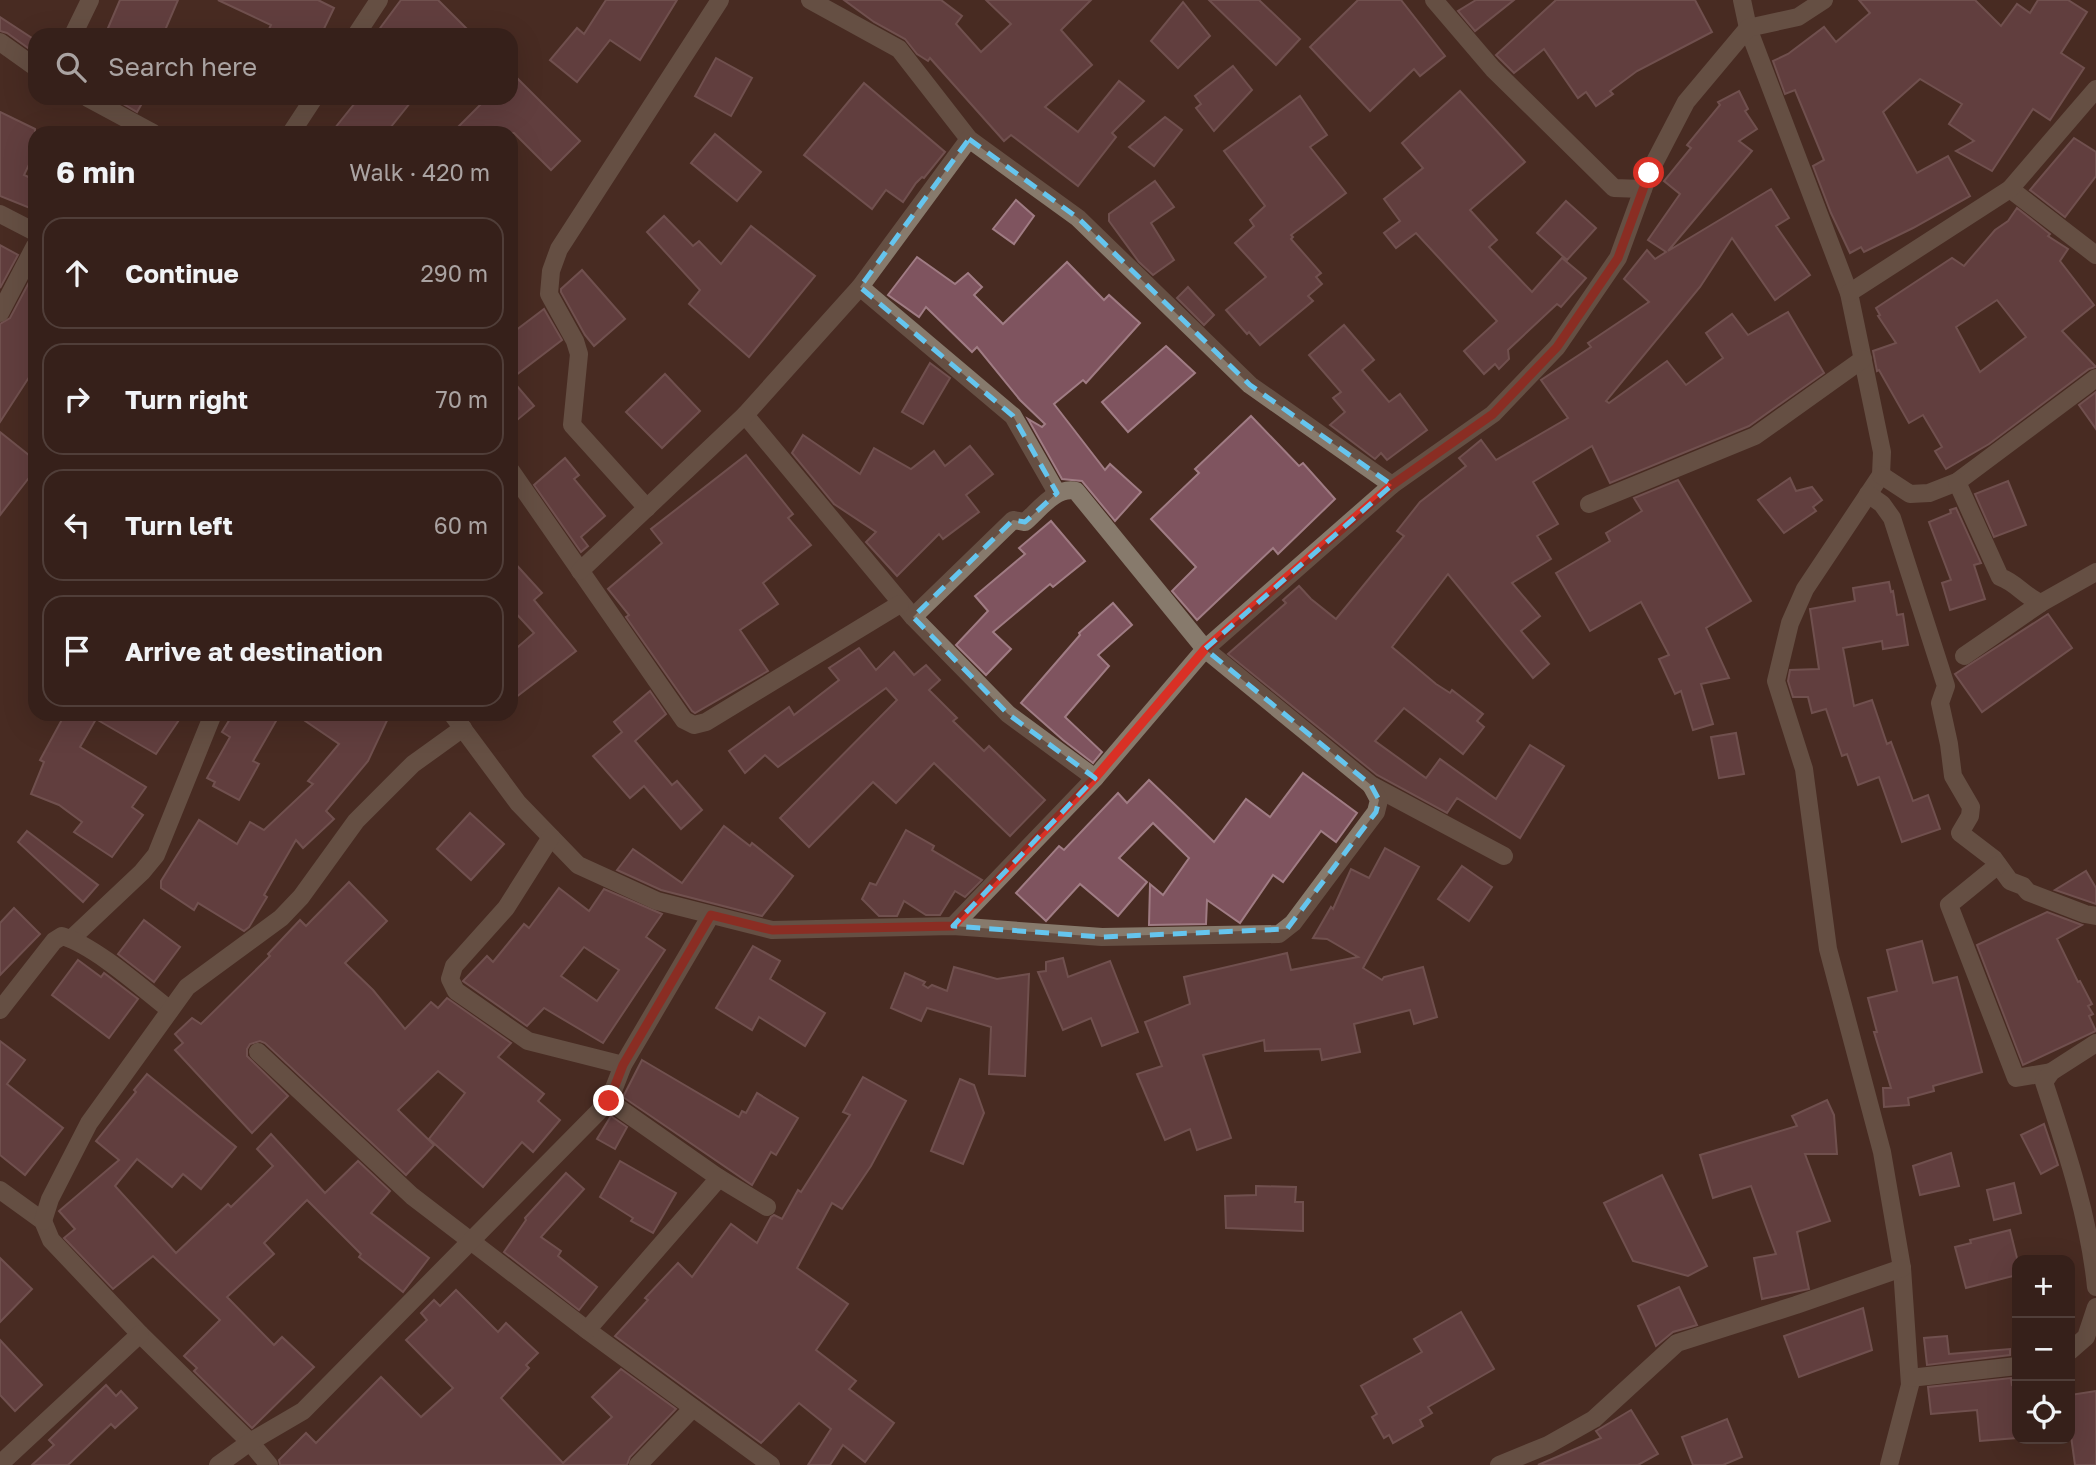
<!DOCTYPE html>
<html lang="en">
<head>
<meta charset="utf-8">
<style>
	:root { --surface:#36201a; --page:#412d27; --text:#f1f3f6; --muted:#aaa3a2; --line:#503e39 }
	body { margin:0; font-family:"Golos Text",sans-serif; background:var(--page); color:var(--text) }
	.controls { position:absolute; right:21px; bottom:21px; display:grid; overflow:hidden; border-radius:14px; box-shadow:0 7px 28px #0002 }
	.controls button { width:63px; height:63px; display:grid; place-items:center; padding:0; border:0; border-bottom:2px solid var(--line); background:var(--surface); color:var(--text); font:35px sans-serif }
	.stop { position:absolute; width:21px; height:21px; margin:-16px; border:5px solid #d93025; border-radius:50%; background:#fff }
	.stop.end { background:#d93025; border-color:#fff; box-shadow:0 2px 7px #0008 }
	.list { margin:0; padding:0; list-style:none }
	h2 { display:flex; justify-content:space-between; align-items:center; height:91px; margin:0; padding:0 28px; font-size:30px }
	h2 small { font-size:23px; font-weight:400; color:var(--muted) }
	.list li { display:grid; grid-template-columns:46px 1fr auto; gap:21px; align-items:center; box-sizing:border-box; height:112px; margin:0 14px 14px; padding:0 14px; border:2px solid var(--line); border-radius:21px }
	.list b { display:block; font-size:26px; white-space:nowrap }
	.list em { font-size:23px; font-style:normal; color:var(--muted) }
	.icon { flex:none; width:38px; height:38px; fill:none; stroke:currentColor; stroke-width:2; stroke-linecap:round; stroke-linejoin:round }
	.map { position:relative; flex:none; width:2096px; height:1465px; overflow:hidden }
	.search { position:absolute; background:var(--surface); box-shadow:0 7px 28px #0002; left:28px; top:28px; width:490px; height:77px; display:flex; align-items:center; gap:18px; box-sizing:border-box; padding:0 24px; border-radius:21px; color:var(--muted); font-size:26px }
	.panel { position:absolute; background:var(--surface); box-shadow:0 7px 28px #0002; left:28px; top:126px; width:490px; height:595px; border-radius:21px }
	.map>svg:first-child { display:block }
	.building { fill:#7f545f; stroke:#a07c84; stroke-width:2; fill-rule:evenodd }
	.lines { fill:none; stroke-linecap:round; stroke-linejoin:round }
	.minor { stroke:#877a6c; stroke-width:18 }
	.route { stroke:#d93025; stroke-width:9 }
	.marked { fill:none; stroke:#65c5ee; stroke-width:5; stroke-dasharray:14 9; stroke-linejoin:round }
</style>
</head>
<body>
<div class="map">
<svg width="2096" height="1465" viewBox="0 0 2096 1465">
	<rect width="100%" height="100%" fill="#482b22"/>
	<g class="building">
		<path d="M120 0H178L163 35H105Z"/>
		<path d="M218 0H318L334 8 321 35H281L269 29 271 25Z"/>
		<path d="M401 0H438L473 35H375Z"/>
		<path d="M606 0H677L640 60 610 40 577 82 550 60 577 28 584 34Z"/>
		<path d="M844 0H941L962 16 956 24 981 52 1011 24 986 0H1091L1061 30 1092 65 1045 107 1078 132 1119 81 1144 101 1112 133 1116 137 1078 186 1011 135 1004 141 930 58 928 61 917 54 905 39 874 22Z"/>
		<path d="M1209 0H1259L1300 39 1276 65Z"/>
		<path d="M1358 0H1401L1445 56 1420 76 1414 69 1370 111 1310 47Z"/>
		<path d="M1476 0H1514L1475 31 1458 11Z"/>
		<path d="M1556 0H1695L1712 32 1637 71 1610 91 1613 94 1596 106 1586 92 1578 98 1544 49 1514 73 1496 55Z"/>
		<path d="M1859 0H1975L2001 26 2017 4 2030 13 2038 0H2068L2087 12 2061 53 2084 68 2050 120 2033 109 1992 171 1956 151 1974 141 1949 124 1962 104 1920 79 1883 112 1917 173 1948 156 1970 196 1913 228 1864 252 1861 247 1850 253 1831 213 1813 166 1824 160 1795 90 1785 94 1773 61 1788 54 1824 27 1836 42 1870 13Z"/>
		<path d="M1183 2 1210 36 1178 68 1151 41Z"/>
		<path d="M0 17 35 40V53L7 33 0 31Z"/>
		<path d="M716 58 752 78 731 116 695 96Z"/>
		<path d="M1233 66 1252 90 1214 131 1196 108 1201 104 1195 96Z"/>
		<path d="M511 72 580 141 551 170 514 133H452L487 98H511Z"/>
		<path d="M864 83 945 152 924 178 922 177 916 183 903 202 886 190 872 209 804 155Z"/>
		<path d="M1460 91 1525 162 1470 210 1497 240 1489 247 1532 292 1562 258 1586 278 1561 307 1557 304 1508 350 1509 359 1499 369 1495 364 1484 374 1464 351 1497 321 1416 233 1396 248 1384 233 1400 221 1384 199 1423 168 1402 143Z"/>
		<path d="M1739 91 1748 109 1745 111 1757 129 1739 141 1752 151 1668 251 1771 189 1789 218 1776 226 1810 275 1775 300 1732 238 1700 287 1606 401 1609 403 1667 361 1686 385 1723 358 1706 333 1732 314 1748 335 1788 312 1824 373 1749 426 1610 483 1592 446 1533 482 1558 524 1537 536 1551 559 1512 583 1540 616 1521 631 1549 664 1533 678 1448 574 1392 647 1436 684 1450 693 1452 690 1483 714 1477 721 1484 727 1463 754 1404 708 1375 741 1426 778 1440 759 1496 799 1530 745 1564 766 1520 838 1457 798 1447 813 1377 775 1228 654 1286 603 1283 600 1299 586 1311 599 1336 619 1404 536 1397 531 1420 502 1466 466 1459 458 1481 440 1496 460 1568 418 1541 380 1591 347 1588 343 1649 302 1624 279 1647 250 1655 259 1666 252 1648 240 1680 194 1664 181 1691 148 1687 145 1720 105 1718 102Z"/>
		<path d="M1300 96 1327 135 1310 147 1346 193 1291 235 1293 237 1291 239 1321 273 1316 277 1322 284 1308 296 1313 301 1260 345 1249 332 1247 334 1226 310 1266 277 1235 243 1254 226 1250 220 1265 206 1224 151Z"/>
		<path d="M122 98H145L137 112 120 102Z"/>
		<path d="M359 98H414L386 133H331Z"/>
		<path d="M0 112 35 129V152L24 175 35 180V210L0 196Z"/>
		<path d="M1165 117 1182 130 1154 166 1129 147Z"/>
		<path d="M715 134 761 172 737 201 691 163Z"/>
		<path d="M2074 138 2096 152V176L2065 217 2030 190Z"/>
		<path d="M1155 181 1174 207 1151 223 1174 260 1153 275 1139 262 1109 221V214Z"/>
		<path d="M1016 200 1034 216 1014 244 993 229Z"/>
		<path d="M1566 201 1596 228 1567 260 1537 233Z"/>
		<path d="M2017 208 2050 234 2048 236 2068 249 2060 261 2094 305 2062 331 2096 367 2089 369 1989 444 1946 469 1935 451 1942 447 1923 415 1909 423 1879 370 1877 371 1873 351 1896 343 1878 316 1880 315 1876 308 1952 258 1964 266 1995 230 2008 221ZM1997 300 2026 337 1980 372 1956 327Z"/>
		<path d="M664 216 693 246 699 241 721 264 751 226 815 276 749 357 689 304 700 290 647 232Z"/>
		<path d="M0 245 18 255 0 288Z"/>
		<path d="M917 257 955 284 968 273 982 287 974 295 1003 324 1067 262 1104 300 1109 295 1140 323 1086 383 1083 380 1054 404 1105 470 1110 464 1141 492 1115 521 1082 481 1062 479 1028 419 1042 427 1045 424 1020 400 977 347 972 352 926 307 919 317 888 295Z"/>
		<path d="M582 270 625 319 594 346 585 335 561 292V289Z"/>
		<path d="M35 271V368L0 422V324L10 318Z"/>
		<path d="M1188 287 1214 315 1204 325 1177 298Z"/>
		<path d="M544 309 562 340 511 379 534 406 511 425V334Z"/>
		<path d="M1344 325 1374 360 1362 370 1389 402 1400 394 1427 430 1387 460 1381 453 1375 459 1330 425 1345 412 1333 398 1341 392 1309 355Z"/>
		<path d="M1166 346 1195 373 1128 432 1102 402Z"/>
		<path d="M930 363 950 378 923 424 902 412Z"/>
		<path d="M665 374 700 411 662 448 626 412Z"/>
		<path d="M2096 392V429L2079 405Z"/>
		<path d="M1251 416 1299 466 1303 463 1335 499 1278 554 1273 548 1197 620 1172 591 1196 567 1151 519 1199 473 1195 469Z"/>
		<path d="M0 432 35 460V470L0 515Z"/>
		<path d="M803 435 860 474 874 448 911 469 934 451 945 466 970 446 993 474 966 495 979 512 943 539 939 534 897 576 866 542 876 532 834 504 792 453Z"/>
		<path d="M746 455 793 514 788 518 811 545 763 583 778 604 740 630 768 671 695 713 692 711 626 617 629 615 608 589 662 543 651 529Z"/>
		<path d="M565 458 579 475 574 479 605 516 581 537 588 546 581 552 534 485Z"/>
		<path d="M1790 478 1796 491 1812 487 1822 500 1813 507 1816 511 1784 533 1758 500Z"/>
		<path d="M1678 480 1751 601 1706 628 1729 678 1701 684 1713 724 1693 730 1681 691 1675 694 1659 659 1669 655 1641 602 1590 631 1556 573 1610 541 1606 533 1642 511 1634 498Z"/>
		<path d="M2008 481 2026 525 1994 537 1975 494Z"/>
		<path d="M1956 508 1981 563 1974 565 1985 599 1950 610 1942 583 1951 580 1929 522 1951 513 1950 510Z"/>
		<path d="M1051 521 1085 561 1053 587 1050 584 993 632 1011 649 986 675 956 645 988 611 975 596 1025 554 1019 548Z"/>
		<path d="M511 559 542 593 534 600 576 651 511 701V653L534 633 511 608Z"/>
		<path d="M1889 582 1891 592 1893 591 1897 615 1903 614 1908 645 1883 649 1882 641 1843 648 1854 706 1872 700 1887 744 1891 742 1913 801 1928 795 1940 829 1902 842 1879 777 1858 785 1847 754 1842 756 1826 709 1812 713 1808 697H1793L1788 681 1790 670 1819 669 1810 609 1855 601 1853 588Z"/>
		<path d="M1113 603 1132 625 1098 655 1109 666 1065 717 1102 752 1093 763 1063 740 1021 703 1080 635 1079 633Z"/>
		<path d="M2048 614 2072 648 1982 712 1955 674Z"/>
		<path d="M859 648 876 670 894 652 914 675 926 665 940 680 929 690 957 718 953 721 984 751 989 746 1045 800 1010 836 934 763 896 803 873 782 809 847 780 818 897 700 886 688 778 767 765 755 745 773 729 751 789 707 794 715 839 680 829 668Z"/>
		<path d="M650 691 666 714 635 741 672 785 677 781 702 810 681 829 644 786 630 798 593 756 622 732 614 722Z"/>
		<path d="M65 714H183L156 754 96 719 80 747 146 787 132 807 143 815 112 857 74 832 82 822 59 805 31 794 44 762 40 760Z"/>
		<path d="M233 714H280L253 761 259 764 239 800 213 786 215 782 207 778 230 737 222 732Z"/>
		<path d="M295 714H390L368 761 326 811 334 819 303 848 296 840 264 895 267 897 249 927 244 931 198 903 194 910 161 888V881L199 820 237 844 250 822 264 830 313 784 308 781 339 744Z"/>
		<path d="M1736 733 1744 774 1719 778 1711 737Z"/>
		<path d="M1303 773 1357 813 1336 842 1321 831 1283 882 1273 875 1240 923 1207 900 1206 924 1149 925 1150 884 1163 895 1189 858 1153 823 1119 858 1147 882 1118 916 1080 884 1046 921 1016 893 1059 846 1064 850 1118 793 1127 803 1149 780 1214 842 1246 799 1270 817Z"/>
		<path d="M470 813 504 844 471 880 437 849Z"/>
		<path d="M724 826 750 846 752 843 793 876 762 916 661 890 617 870 633 849 682 883Z"/>
		<path d="M906 830 934 846 932 850 982 880 965 897 955 891 940 915H926L904 901 897 916H879L862 899 870 883 876 885Z"/>
		<path d="M27 831 98 885 83 902 18 842Z"/>
		<path d="M1385 848 1419 867 1363 968 1382 980 1384 977 1423 967 1437 1017 1414 1024 1410 1010 1354 1024 1360 1052 1322 1060 1320 1049 1265 1051 1264 1040 1203 1055 1231 1138 1197 1150 1190 1129 1165 1140 1137 1074 1162 1066 1145 1022 1190 1004 1184 977 1287 953 1291 970 1358 957 1327 939 1313 938 1331 907 1333 909 1351 869 1369 878Z"/>
		<path d="M1462 866 1492 887 1469 921 1438 899Z"/>
		<path d="M2086 871 2096 888V904L2055 890Z"/>
		<path d="M349 882 387 921 345 963 373 990 405 1029 431 1002 438 1008 447 998 511 1043 498 1057 544 1094 538 1101 560 1120 533 1152 522 1142 483 1187 429 1139 465 1093 438 1071 398 1110 434 1145 406 1175 265 1043 260 1041 250 1044 247 1049V1056L288 1096 252 1133 175 1050 183 1043 175 1034 192 1018 201 1024 270 956 268 954 300 920 306 926Z"/>
		<path d="M559 888 589 911 604 889 662 914 646 937 665 950 603 1043 544 1008 527 1026 463 981 487 956 493 962 524 924 529 928ZM584 947 619 970 597 1001 561 976Z"/>
		<path d="M14 908 40 934 0 975V923Z"/>
		<path d="M2047 912 2082 925 2057 939 2078 982 2080 981 2092 1004 2088 1006 2093 1014 2089 1016 2096 1031 2023 1065 1977 945Z"/>
		<path d="M144 920 180 947 154 982 118 954Z"/>
		<path d="M1922 941 1933 983 1957 977 1982 1072 1933 1086 1934 1091 1908 1098 1909 1105 1884 1107 1883 1088H1891L1874 1032H1877L1868 998 1897 991 1887 950Z"/>
		<path d="M753 946 780 961 770 979 825 1013 805 1046 759 1017 752 1030 716 1008Z"/>
		<path d="M1063 958 1068 977 1110 961 1138 1032 1102 1046 1091 1018 1063 1030 1038 972 1046 971V962Z"/>
		<path d="M78 960 101 977 104 973 138 999 109 1038 52 995Z"/>
		<path d="M954 967 997 979 1029 974 1025 1076 989 1074 991 1027 927 1008 921 1021 891 1008 905 973 925 982 923 985 928 988 932 985 947 991Z"/>
		<path d="M0 1041 25 1060 7 1084 63 1128 25 1175 0 1155Z"/>
		<path d="M642 1060 739 1117 742 1111 746 1113 757 1093 798 1118 776 1155 771 1152 752 1185 623 1097Z"/>
		<path d="M147 1074 236 1147 201 1189 183 1174 172 1187 137 1159 115 1186 176 1253 228 1204 231 1207 273 1166 257 1149 271 1134 325 1193 358 1161 390 1191 371 1213 429 1258 403 1292 359 1257 361 1254 307 1200 264 1243 274 1254 227 1297 274 1345 282 1337 314 1367 252 1428 194 1371 197 1368 184 1356 220 1320 153 1256 113 1289 64 1238 75 1229 59 1211 119 1160 96 1141 136 1092 134 1090Z"/>
		<path d="M863 1077 906 1101 871 1166 842 1209 832 1203 797 1268 848 1304 816 1350 856 1381 849 1389 894 1423 865 1462 843 1445 830 1465H808L831 1429 799 1403 761 1443 615 1336 648 1300 645 1298 678 1263 692 1277 731 1224 757 1243 771 1217 774 1215 782 1219 798 1190 801 1192 850 1115 843 1112Z"/>
		<path d="M960 1079 974 1085 984 1113 963 1164 931 1151Z"/>
		<path d="M1827 1100 1834 1115 1837 1154H1805L1830 1221 1797 1232 1809 1289 1762 1299 1754 1258 1776 1254 1751 1186 1713 1198 1700 1155 1797 1126 1792 1116Z"/>
		<path d="M611 1116 627 1127 615 1149 597 1139Z"/>
		<path d="M2044 1124 2058 1165 2041 1174 2021 1135Z"/>
		<path d="M1951 1153 1959 1186 1920 1195 1913 1166Z"/>
		<path d="M620 1161 676 1193 653 1233 631 1221 633 1218 600 1197Z"/>
		<path d="M566 1173 584 1189 541 1237 561 1251 558 1256 597 1287 579 1310 504 1252 526 1220 525 1218Z"/>
		<path d="M1662 1175 1707 1266 1688 1276 1633 1261 1604 1203Z"/>
		<path d="M2014 1183 2021 1213 1994 1220 1987 1190Z"/>
		<path d="M1256 1186 1296 1187 1295 1202H1303V1231L1226 1228 1225 1196 1256 1195Z"/>
		<path d="M2010 1230 2017 1258V1275L1966 1288 1955 1247 1971 1243 1970 1240Z"/>
		<path d="M0 1258 32 1289 0 1322Z"/>
		<path d="M1679 1287 1697 1325 1673 1332 1656 1346 1638 1306Z"/>
		<path d="M456 1290 498 1332 506 1323 538 1353 526 1365 529 1368 501 1398 563 1463 612 1417 592 1397 621 1369 676 1409 630 1457 627 1465H280L279 1460 306 1433 316 1443 381 1377 421 1417 453 1388 406 1340 427 1320 421 1313 434 1300 440 1306Z"/>
		<path d="M1863 1308 1872 1350 1799 1377 1784 1336Z"/>
		<path d="M1461 1312 1494 1369 1428 1407 1432 1413 1420 1420 1423 1426 1393 1443 1389 1435 1384 1438 1372 1417 1377 1414 1361 1386 1422 1352 1414 1339Z"/>
		<path d="M1947 1336 1949 1354 2010 1349V1355L1927 1365 1924 1338Z"/>
		<path d="M0 1340 42 1385 15 1411 0 1395Z"/>
		<path d="M2011 1378 2012 1385 2017 1384V1438L1980 1441 1977 1410 1931 1414 1928 1387Z"/>
		<path d="M106 1385 116 1396 121 1391 137 1408 115 1428 111 1424 68 1465H32L54 1445 49 1440Z"/>
		<path d="M2096 1391V1465H2075L2070 1429V1395Z"/>
		<path d="M1631 1410 1658 1454 1638 1465H1538L1601 1438 1596 1431Z"/>
		<path d="M1727 1419 1742 1457 1723 1465H1693L1682 1437Z"/>
	</g>
	<g class="lines">
		<g class="minor">
			<path d="M810 0 899 49 969 139 1078 218 1250 385 1392 485"/>
			<path d="M1434 0 1493 69 1614 188 1643 189"/>
			<path d="M1742 0 1748 28 1849 293 1882 452 1881 475 1805 589 1790 623 1776 681 1804 769 1828 949 1882 1152 1902 1268 1910 1385 1889 1465"/>
			<path d="M73 35 90 0"/>
			<path d="M356 35 379 0"/>
			<path d="M0 42 35 67"/>
			<path d="M88 98 153 133"/>
			<path d="M291 133 314 98"/>
			<path d="M2010 189 2096 255"/>
			<path d="M0 214 35 232"/>
			<path d="M860 287 1013 416 1057 493"/>
			<path d="M1849 293 2010 189 2096 89"/>
			<path d="M0 313 35 246"/>
			<path d="M745 415 913 617 1008 714 1095 778"/>
			<path d="M511 471 684 720 694 725 706 722 900 604"/>
			<path d="M1881 475 1910 494 1929 493 1957 482 2096 378"/>
			<path d="M1957 482 2000 577C2017 583 2025 597 2041 603"/>
			<path d="M1868 494 1882 504 1892 518 1946 686 1940 703 1949 744 1953 776 1971 807 1970 816 1960 833 1994 859 2010 881 2023 886 2028 892 2085 914 2096 916"/>
			<path d="M1589 504 1755 436 1863 359"/>
			<path d="M647 508 572 425 579 354 575 341 549 294 551 271 559 249 720 0"/>
			<path d="M580 571 745 415 860 287 969 139"/>
			<path d="M913 617 1013 520 1025 522C1039 510 1056 486 1076 491L1205 649 1371 785 1504 856"/>
			<path d="M1964 656 2041 603 2096 572"/>
			<path d="M452 714 518 803 578 865 657 901 772 930 953 926 1102 937 1279 934 1293 923 1376 812 1379 800 1371 785"/>
			<path d="M551 837 506 908 454 966 450 979 456 991 528 1041 623 1065"/>
			<path d="M1998 865 1949 905 2016 1078 2051 1072"/>
			<path d="M953 926 1095 778 1205 649 1392 485 1493 414 1557 347 1618 258 1649 173 1686 102 1748 28 1798 17 1824 0"/>
			<path d="M71 939 142 872 156 855 213 714"/>
			<path d="M0 1010 54 941 62 936C95 946 142 988 170 1010"/>
			<path d="M2096 1043 2051 1072 2044 1082C2066 1149 2089 1217 2096 1287"/>
			<path d="M258 1052 412 1196 587 1330 771 1465"/>
			<path d="M609 1101 719 1178 767 1207"/>
			<path d="M0 1190 43 1221 51 1240 140 1334 250 1442 269 1465"/>
			<path d="M43 1221 50 1199 89 1123 187 987 281 918 301 897 356 821 413 764 463 728"/>
			<path d="M587 1330 719 1178"/>
			<path d="M2070 1351 2086 1337 2096 1307"/>
			<path d="M1910 1378 2017 1366"/>
			<path d="M0 1464 140 1334"/>
			<path d="M218 1465 250 1442 303 1411 609 1101 623 1065 711 915"/>
			<path d="M638 1465 693 1408"/>
			<path d="M1499 1465 1548 1445 1594 1419 1677 1343 1796 1305 1902 1268"/>
		</g>
	</g>
	<g class="lines">
		<path class="route" d="M609 1101 623 1065 711 915 772 930 953 926 1095 778 1205 649 1392 485 1493 414 1557 347 1618 258 1649 173"/>
	</g>
	<path d="M0 0H2096V1465H0ZM969 139 1078 218 1250 385 1392 485 1205 649 1371 785 1379 800 1376 812 1287 929 1102 937 953 926 1095 778 1008 714 913 617 1013 520 1025 522 1057 493 1013 416 860 287Z" fill="#482b22" fill-opacity=".55" fill-rule="evenodd"/>
	<path class="marked" d="M969 139 1078 218 1250 385 1392 485 1205 649 1371 785 1379 800 1376 812 1287 929 1102 937 953 926 1095 778 1008 714 913 617 1013 520 1025 522 1057 493 1013 416 860 287Z"/>
</svg>
<div class="controls">
<button>+</button>
<button>−</button>
<button><svg class="icon" aria-label="locate" viewBox="0 0 24 24"><circle cx="12" cy="12" r="6"/><path d="M12 2v4M12 18v4M2 12h4M18 12h4"/></svg></button>
</div>
<div class="stop" style="left:1649px;top:173px"></div>
<div class="stop end" style="left:609px;top:1101px"></div>
<div class="search"><svg class="icon" aria-label="search" viewBox="0 0 24 24"><circle cx="10" cy="10" r="6"/><path d="M15 15l6 6"/></svg>Search here</div>
<section class="panel">
<h2>6 min<small>Walk · 420 m</small></h2>
<ul class="list">
<li><svg class="icon" aria-label="ahead" viewBox="0 0 24 24"><path d="M12 20V5M6 11l6-6 6 6"/></svg><div><b>Continue</b></div><em>290 m</em></li>
<li><svg class="icon" aria-label="right" viewBox="0 0 24 24"><path d="M7 20v-9h11M14 6l5 5-5 5"/></svg><div><b>Turn right</b></div><em>70 m</em></li>
<li><svg class="icon" aria-label="left" viewBox="0 0 24 24"><path d="M17 20v-9H6M10 6l-5 5 5 5"/></svg><div><b>Turn left</b></div><em>60 m</em></li>
<li><svg class="icon" aria-label="arrive" viewBox="0 0 24 24"><path d="M6 21V4h12l-3 4 3 4H6"/></svg><div><b>Arrive at destination</b></div></li>
</ul>
</section>
</div>
</body>
</html>
